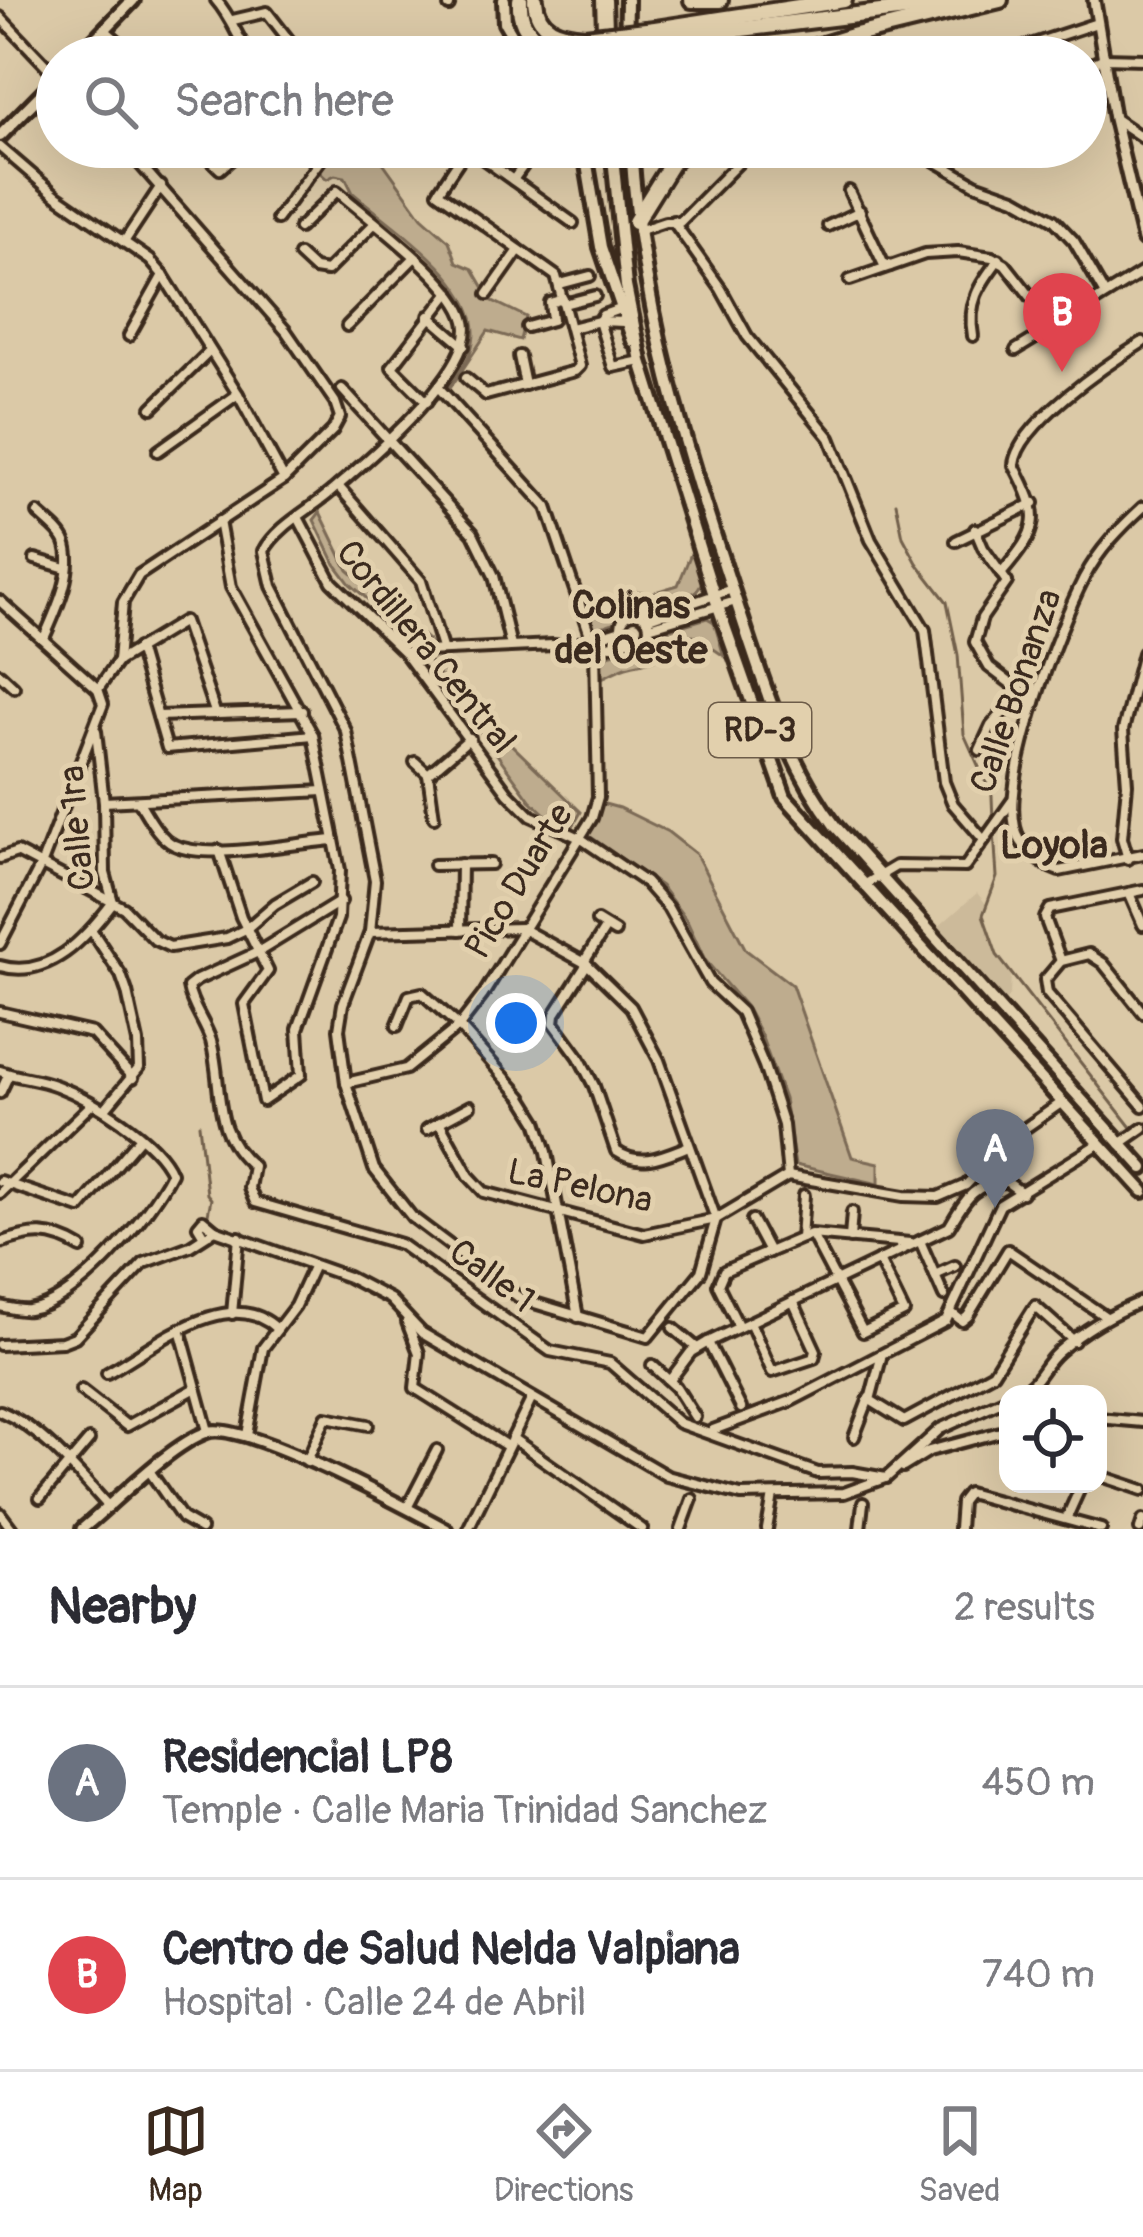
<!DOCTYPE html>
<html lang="en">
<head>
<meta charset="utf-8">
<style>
	:root { --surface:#fff; --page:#f7f7f7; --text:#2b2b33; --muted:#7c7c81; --line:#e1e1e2; --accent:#3b2a1e }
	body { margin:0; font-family:Pangolin,sans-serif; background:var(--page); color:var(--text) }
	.controls { position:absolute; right:36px; bottom:36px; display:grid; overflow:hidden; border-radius:24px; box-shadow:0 12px 48px #0002 }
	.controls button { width:108px; height:108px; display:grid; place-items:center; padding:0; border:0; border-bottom:3px solid var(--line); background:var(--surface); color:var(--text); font:60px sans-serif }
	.you { position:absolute; left:516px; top:1023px; width:42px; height:42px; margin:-30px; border:9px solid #fff; border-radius:50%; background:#1a73e8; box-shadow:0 0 0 18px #1a73e833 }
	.badge { display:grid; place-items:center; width:78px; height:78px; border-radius:50%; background:var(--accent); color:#fff; font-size:39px; font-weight:700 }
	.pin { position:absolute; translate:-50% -99px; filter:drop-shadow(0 3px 6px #0008) }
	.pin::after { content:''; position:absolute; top:63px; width:42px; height:36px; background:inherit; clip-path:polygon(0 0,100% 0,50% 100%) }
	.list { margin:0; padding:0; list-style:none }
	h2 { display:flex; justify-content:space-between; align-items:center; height:156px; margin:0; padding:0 48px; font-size:51px }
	h2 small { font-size:39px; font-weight:400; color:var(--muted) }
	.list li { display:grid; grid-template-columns:78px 1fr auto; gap:36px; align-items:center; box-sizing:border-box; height:192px; padding:0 48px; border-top:3px solid var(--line) }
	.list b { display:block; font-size:45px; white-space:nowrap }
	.list p { margin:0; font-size:39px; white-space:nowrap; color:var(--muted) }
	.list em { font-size:39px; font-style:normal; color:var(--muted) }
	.icon { flex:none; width:66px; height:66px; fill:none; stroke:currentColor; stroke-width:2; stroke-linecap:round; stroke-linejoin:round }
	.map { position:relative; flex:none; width:1143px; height:1529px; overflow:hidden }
	.search { position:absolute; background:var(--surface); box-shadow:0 12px 48px #0002; left:36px; right:36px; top:36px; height:132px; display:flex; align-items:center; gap:30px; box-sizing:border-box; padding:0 42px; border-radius:66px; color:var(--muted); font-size:45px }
	.sheet { height:540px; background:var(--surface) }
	nav { display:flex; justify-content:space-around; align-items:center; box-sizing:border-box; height:168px; border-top:3px solid var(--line); background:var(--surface); font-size:33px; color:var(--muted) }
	nav a { display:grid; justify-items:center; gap:6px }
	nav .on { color:var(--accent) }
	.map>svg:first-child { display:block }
	.built { fill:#ccba9a }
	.green { fill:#beac8e; stroke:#7c6b56; stroke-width:3 }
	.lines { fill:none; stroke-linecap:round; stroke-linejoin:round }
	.stream { stroke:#72604c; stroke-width:3 }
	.minor-casing { stroke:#3b2a1e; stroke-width:16 }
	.tertiary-casing { stroke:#3b2a1e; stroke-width:18 }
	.secondary-casing { stroke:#3b2a1e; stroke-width:20 }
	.primary-casing { stroke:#3b2a1e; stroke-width:20 }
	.motorway-casing { stroke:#3b2a1e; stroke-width:22 }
	.minor { stroke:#e2d0ad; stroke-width:8 }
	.tertiary { stroke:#e2d0ad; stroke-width:9 }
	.secondary { stroke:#e2d0ad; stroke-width:10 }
	.primary { stroke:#e2d0ad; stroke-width:10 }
	.motorway { stroke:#e2d0ad; stroke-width:14 }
	.motorway-bridge-casing { stroke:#3b2a1e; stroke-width:22; stroke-linecap:butt }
	.motorway-bridge { stroke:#e2d0ad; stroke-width:14 }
	.labels { text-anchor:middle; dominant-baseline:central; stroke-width:10; stroke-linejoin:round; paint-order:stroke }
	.shield { fill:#e2d0ad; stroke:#6d5c49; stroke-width:3 }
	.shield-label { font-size:33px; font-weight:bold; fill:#3b2a1e }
	.street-label { font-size:36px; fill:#3b2a1e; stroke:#e2d0ad }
	.neighbourhood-label { font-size:39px; font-weight:bold; fill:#3b2a1e; stroke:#e2d0ad }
</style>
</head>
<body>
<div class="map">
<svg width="1143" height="1529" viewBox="0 0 1143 1529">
	<rect width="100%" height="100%" fill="#dbc9a7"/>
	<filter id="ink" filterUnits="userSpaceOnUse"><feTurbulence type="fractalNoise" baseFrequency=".00833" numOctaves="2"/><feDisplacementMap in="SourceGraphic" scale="24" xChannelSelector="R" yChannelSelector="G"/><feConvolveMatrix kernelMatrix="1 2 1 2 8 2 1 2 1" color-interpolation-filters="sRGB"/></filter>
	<g filter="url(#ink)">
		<path class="built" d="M977 893 987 905 983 916 997 955 1011 973 1010 995 1004 1002 937 928Z"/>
		<g class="green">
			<path d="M336 147H372L422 217 449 241 457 262 473 269 491 300 526 317 520 340 488 331 449 390 548 500 588 612 626 590 652 593 678 585 692 551 702 582 696 592 644 608 628 609 616 622 591 631 553 519 526 478 445 391C456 376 470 361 473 342 485 286 391 226 353 193L345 177 335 175 327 179 318 171Z"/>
			<path d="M320 512 348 570 428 640 412 638 350 584 335 564 314 520Z"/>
			<path d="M707 618 714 622 724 656 693 635 672 640C661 661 651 661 630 666 620 668 609 675 600 679L601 803 619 808 668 832 696 854 746 950 792 985 852 1157 879 1163V1184L795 1165 784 1099 761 1035 746 1007 705 960 687 921 661 886 585 833 596 810 597 658 642 646 657 633Z"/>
			<path d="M436 653 481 715 581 812 572 828 545 814 530 800 426 656Z"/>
		</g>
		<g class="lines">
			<g class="stream">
				<path d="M896 503 903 537 917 563 947 602 958 655 964 734 992 796 993 821"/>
				<path d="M994 831 997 877 983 915 997 955 1133 1130"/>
				<path d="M199 1124 207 1194 211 1199 208 1214"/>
			</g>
			<defs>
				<g id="minor">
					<path d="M216 0C232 18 237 38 251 57"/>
					<path d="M449 6 450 0"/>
					<path d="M0 17 57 77"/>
					<path d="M233 20 267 12 302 57"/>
					<path d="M105 30 136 57"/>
					<path d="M994 57 1097 23"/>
					<path d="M1086 67 1104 58 1143 59"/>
					<path d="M1115 119 1143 138"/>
					<path d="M0 147 57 196 150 260 163 275 238 394 284 479"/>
					<path d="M197 147 220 169 245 147"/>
					<path d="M911 147 975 184 1015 198 1054 220 1074 241 1104 293"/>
					<path d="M468 148 573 223"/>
					<path d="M513 180 537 147"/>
					<path d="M849 191 883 263 890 266"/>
					<path d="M277 219 330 147"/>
					<path d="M673 221 721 289 747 336 830 438 871 540 925 630 944 782 953 804 984 840"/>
					<path d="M828 226 860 211"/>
					<path d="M299 228 337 191C369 219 456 282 465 321 477 368 367 461 333 490 312 509 277 526 264 551L272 586 346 731 375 880 370 932 343 1004 339 1029 346 1083 374 1169 412 1217 521 1299 648 1337 701 1272 716 1219 659 1060 631 1007 587 964 521 928 370 932"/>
					<path d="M638 231 665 222H680L754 147"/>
					<path d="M124 242 161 186"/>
					<path d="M299 255 314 269 327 271 374 224"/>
					<path d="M850 280 925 254 958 252 992 257 1005 264 1053 325"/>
					<path d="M560 284 590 276"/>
					<path d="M488 294 519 250"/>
					<path d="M564 304 595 296"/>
					<path d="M429 316 464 346"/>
					<path d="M599 321 613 367 641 361"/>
					<path d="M599 321 603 315 620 309"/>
					<path d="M347 326 413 259"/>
					<path d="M527 327 552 320 550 303 563 299"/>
					<path d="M571 328 599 321 624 322"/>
					<path d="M129 336 163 275"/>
					<path d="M973 336C967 303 979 285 999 259"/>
					<path d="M1016 350 1143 272"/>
					<path d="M519 356 525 385"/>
					<path d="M466 378 486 395 575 371 580 366 556 276 438 192 468 147"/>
					<path d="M342 389 473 533 494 576 511 646"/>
					<path d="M427 402 392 367 450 292"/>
					<path d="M152 408 210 351"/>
					<path d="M158 451 238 394"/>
					<path d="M338 486 421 581 442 648"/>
					<path d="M1143 507C1119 529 1099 550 1084 578 1058 629 1003 773 1015 827 1019 847 1041 865 1059 871L1143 854"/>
					<path d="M38 513C46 521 61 531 65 542 76 570 55 613 44 638"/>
					<path d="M299 519 332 582 404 652 508 793 531 816 580 838 645 882 668 908 710 983 741 1012 764 1066 783 1125 788 1176"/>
					<path d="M975 529 983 548 1007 582 982 618 975 642 989 667 1035 702"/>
					<path d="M956 541 1034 503"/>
					<path d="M35 559 66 568"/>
					<path d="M1001 574C1040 528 1042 518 1014 465 1017 425 1109 363 1143 342"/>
					<path d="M0 601 98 689 103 704 42 863 0 944"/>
					<circle cx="635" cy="627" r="14"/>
					<path d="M646 619 732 589"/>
					<path d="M649 627 736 601"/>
					<path d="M570 646 621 630"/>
					<path d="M138 648 167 748 313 735"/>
					<path d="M405 652 553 645 595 650 629 640"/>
					<path d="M118 661 123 602 139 575 284 479 333 430 340 417 335 402 286 331 125 147"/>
					<path d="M0 674 14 687"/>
					<path d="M98 689 118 661 184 621 215 712"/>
					<path d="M158 716 302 711"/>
					<path d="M980 750 991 726 1021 692"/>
					<path d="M415 762 428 774 434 817"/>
					<path d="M428 774 470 738"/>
					<path d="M104 802 324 791"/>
					<path d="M139 802C148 816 158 837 174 845 211 861 293 843 334 840"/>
					<path d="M219 850 241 917 268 971 244 1004 263 1101 301 1075 298 1029 338 918 340 870 313 735 231 587 219 521"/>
					<path d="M0 858 17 852 124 908 155 940 170 947 227 938 246 929 275 904 312 882"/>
					<path d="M1128 859 1122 838 1127 784 1123 730 1143 653"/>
					<path d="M434 865 491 864"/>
					<path d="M864 885 896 866 965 867 1012 801"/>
					<path d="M1129 893 1143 925"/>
					<path d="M341 901 258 952 197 980 188 987C191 1006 205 1022 211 1041 224 1088 210 1131 253 1166L249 1188 255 1202 400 1244 550 1351 610 1363 679 1423 818 1473 852 1472 886 1478 940 1429 1008 1398"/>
					<path d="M597 921 615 932"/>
					<path d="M460 930 461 864"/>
					<path d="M92 931 121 975 127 992 138 1042 139 1068 104 1110"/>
					<path d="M1061 961 1045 918 1050 909 1143 890"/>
					<path d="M584 962 606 927"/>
					<path d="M587 964 555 1014 554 1023 579 1057 594 1086 616 1151C641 1168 663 1156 689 1146"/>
					<path d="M0 966C49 980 86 938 113 902L105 873 104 802 96 731"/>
					<path d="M0 1012 92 1033 133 1078"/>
					<path d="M1143 1013 1103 963 1089 954 1061 961 1045 980 1047 993 1143 1106"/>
					<path d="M397 1026 409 996 422 993 459 1026 522 1097 537 1121 547 1152 578 1317"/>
					<path d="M0 1071C18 1078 38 1078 57 1086 91 1099 157 1139 171 1173 150 1215 77 1303 29 1310 20 1311 8 1308 0 1306"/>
					<path d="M346 1083 406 1069 459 1026 483 995 592 818 598 797 595 650 547 507 438 387"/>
					<path d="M0 1093 9 1074"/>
					<path d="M439 1122 469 1176 484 1192 644 1234 716 1219 788 1176 904 1196 938 1197 966 1185 1011 1138 1061 1103"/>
					<path d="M427 1129 470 1106"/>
					<path d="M1120 1144 1143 1128"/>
					<path d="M0 1181 80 1208 140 1138"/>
					<path d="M0 1193 92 1104"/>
					<path d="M752 1220 769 1252"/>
					<path d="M812 1235 863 1332 904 1312 879 1260"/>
					<path d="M204 1236 198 1226 203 1220 215 1230 348 1277 390 1299 422 1333 667 1476 741 1495 844 1493 885 1478"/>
					<path d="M801 1238 804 1195"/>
					<path d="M850 1238 852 1212"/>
					<path d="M920 1241 944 1296"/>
					<path d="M0 1243C32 1231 51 1230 81 1248"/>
					<path d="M935 1275 955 1266"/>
					<path d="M952 1313 962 1321 968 1316 1008 1250 1106 1317"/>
					<path d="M232 1314 239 1237"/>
					<path d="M407 1322 419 1353 415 1388 507 1446"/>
					<path d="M750 1322 772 1372 814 1358 816 1351 793 1301"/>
					<path d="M739 1327 718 1285 724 1271 811 1234 910 1243"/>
					<path d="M673 1328 697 1348"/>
					<path d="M180 1329 208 1431"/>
					<path d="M708 1342 741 1408"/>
					<path d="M0 1345 62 1342 75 1337 144 1263 190 1246 215 1230"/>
					<path d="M881 1358 870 1400 904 1421 993 1373 1035 1306 1074 1341"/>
					<path d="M652 1365 676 1387 695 1417"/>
					<path d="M107 1373C152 1349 228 1282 277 1329"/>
					<path d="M670 1380 691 1352 708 1342 949 1227C964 1202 974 1181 1007 1182L1022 1193"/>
					<path d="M81 1390 127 1426 196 1388"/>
					<path d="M1017 1394C1039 1384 1041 1367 1058 1352 1083 1330 1112 1313 1143 1301"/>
					<path d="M0 1411C43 1429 78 1473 109 1507"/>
					<path d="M1098 1418 1143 1422"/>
					<path d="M713 1430 791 1401 946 1321 1000 1205 1099 1144"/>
					<path d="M247 1435 263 1348 295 1306 313 1267"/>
					<path d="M854 1437 869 1398"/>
					<path d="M512 1438 642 1529"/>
					<path d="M307 1461 326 1417 368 1425"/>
					<path d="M903 1467 929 1451 1008 1430"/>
					<path d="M150 1472 182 1518 201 1529"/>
					<path d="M1098 1475 1143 1490"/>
					<path d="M40 1498 89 1440"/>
					<path d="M407 1508 437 1450"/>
					<path d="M0 1513 12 1529"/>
					<path d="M1067 1517 1082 1484"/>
					<path d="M468 1529 531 1400"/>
					<path d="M681 1529 692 1499"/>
					<path d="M767 1529 773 1495"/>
					<path d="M860 1529 863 1503"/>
					<path d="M959 1529 961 1502 968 1493 1101 1529"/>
					<path d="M1140 1529 1143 1520"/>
				</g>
				<g id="tertiary">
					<path d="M1094 0 1114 119 1143 240"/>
					<path d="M82 1529C114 1503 170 1445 207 1432 242 1419 407 1508 446 1529"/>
				</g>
				<g id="secondary">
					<path d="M78 57 133 0"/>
					<path d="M0 136 57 78"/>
				</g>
				<g id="primary">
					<path d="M504 0 505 23 525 57"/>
					<path d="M626 57 627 0"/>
					<path d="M584 147 601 247 633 341"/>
					<path d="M612 147 626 286 641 361 714 595 785 797 1143 1191"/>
					<path d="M631 147C641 311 685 447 736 601 762 679 785 760 835 826L1143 1168"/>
				</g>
				<g id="motorway">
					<path d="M520 0C518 41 550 48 585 49"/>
					<path d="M535 0C537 30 559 35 585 37"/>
					<path d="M604 0 606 57"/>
					<path d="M692 0H720"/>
					<path d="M655 29 844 0"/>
					<path d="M699 39 715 42 731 57"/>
					<path d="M652 40 979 0"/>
					<path d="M784 57 852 36 1000 0"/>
					<path d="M635 222 673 161 689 147"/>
				</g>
			</defs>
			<use href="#minor" class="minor-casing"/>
			<use href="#tertiary" class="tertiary-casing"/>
			<use href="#secondary" class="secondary-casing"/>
			<use href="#primary" class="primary-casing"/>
			<use href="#motorway" class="motorway-casing"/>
			<use href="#minor" class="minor"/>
			<use href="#tertiary" class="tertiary"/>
			<use href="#secondary" class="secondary"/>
			<use href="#primary" class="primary"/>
			<use href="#motorway" class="motorway"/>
			<defs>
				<g id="motorway-bridge">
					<path d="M585 37 655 29"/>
					<path d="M585 49 652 40"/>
				</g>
			</defs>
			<use href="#motorway-bridge" class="motorway-bridge-casing"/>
			<use href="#motorway-bridge" class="motorway-bridge"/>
		</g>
	</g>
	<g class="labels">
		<rect class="shield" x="709" y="703" width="102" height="54" rx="9"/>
		<g class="shield-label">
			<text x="760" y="730">RD-3</text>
		</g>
		<g class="street-label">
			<text transform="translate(426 647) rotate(51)">Cordillera Central</text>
			<text transform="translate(1016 691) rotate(-71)">Calle Bonanza</text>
			<text transform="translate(77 828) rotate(-95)">Calle 1ra</text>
			<text transform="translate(519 881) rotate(-59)">Pico Duarte</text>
			<text transform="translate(580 1186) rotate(12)">La Pelona</text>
			<text transform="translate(492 1276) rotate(37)">Calle 1</text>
		</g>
		<g class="neighbourhood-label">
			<text x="631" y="605">Colinas<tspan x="631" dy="45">del Oeste</tspan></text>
			<text x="1054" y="845">Loyola</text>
		</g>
	</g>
</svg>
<div class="controls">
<button><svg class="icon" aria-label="locate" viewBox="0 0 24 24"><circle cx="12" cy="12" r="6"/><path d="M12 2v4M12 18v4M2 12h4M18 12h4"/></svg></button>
</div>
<div class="you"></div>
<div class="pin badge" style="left:995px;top:1208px;background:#6b7280">A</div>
<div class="pin badge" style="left:1062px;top:372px;background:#e0444e">B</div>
<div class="search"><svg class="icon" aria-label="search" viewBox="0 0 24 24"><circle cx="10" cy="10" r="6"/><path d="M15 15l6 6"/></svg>Search here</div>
</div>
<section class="sheet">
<h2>Nearby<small>2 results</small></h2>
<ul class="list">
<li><span class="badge" style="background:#6b7280">A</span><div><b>Residencial LP8</b><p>Temple · Calle Maria Trinidad Sanchez</p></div><em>450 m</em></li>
<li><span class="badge" style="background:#e0444e">B</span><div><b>Centro de Salud Nelda Valpiana</b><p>Hospital · Calle 24 de Abril</p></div><em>740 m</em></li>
</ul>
</section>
<nav>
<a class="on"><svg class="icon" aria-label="map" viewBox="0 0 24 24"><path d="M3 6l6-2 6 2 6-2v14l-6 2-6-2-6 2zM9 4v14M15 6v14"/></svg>Map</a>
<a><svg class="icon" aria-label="directions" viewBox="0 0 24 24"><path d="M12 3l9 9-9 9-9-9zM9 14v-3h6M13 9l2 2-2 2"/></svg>Directions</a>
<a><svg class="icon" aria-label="saved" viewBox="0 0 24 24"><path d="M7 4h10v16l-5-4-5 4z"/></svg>Saved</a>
</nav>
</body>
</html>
